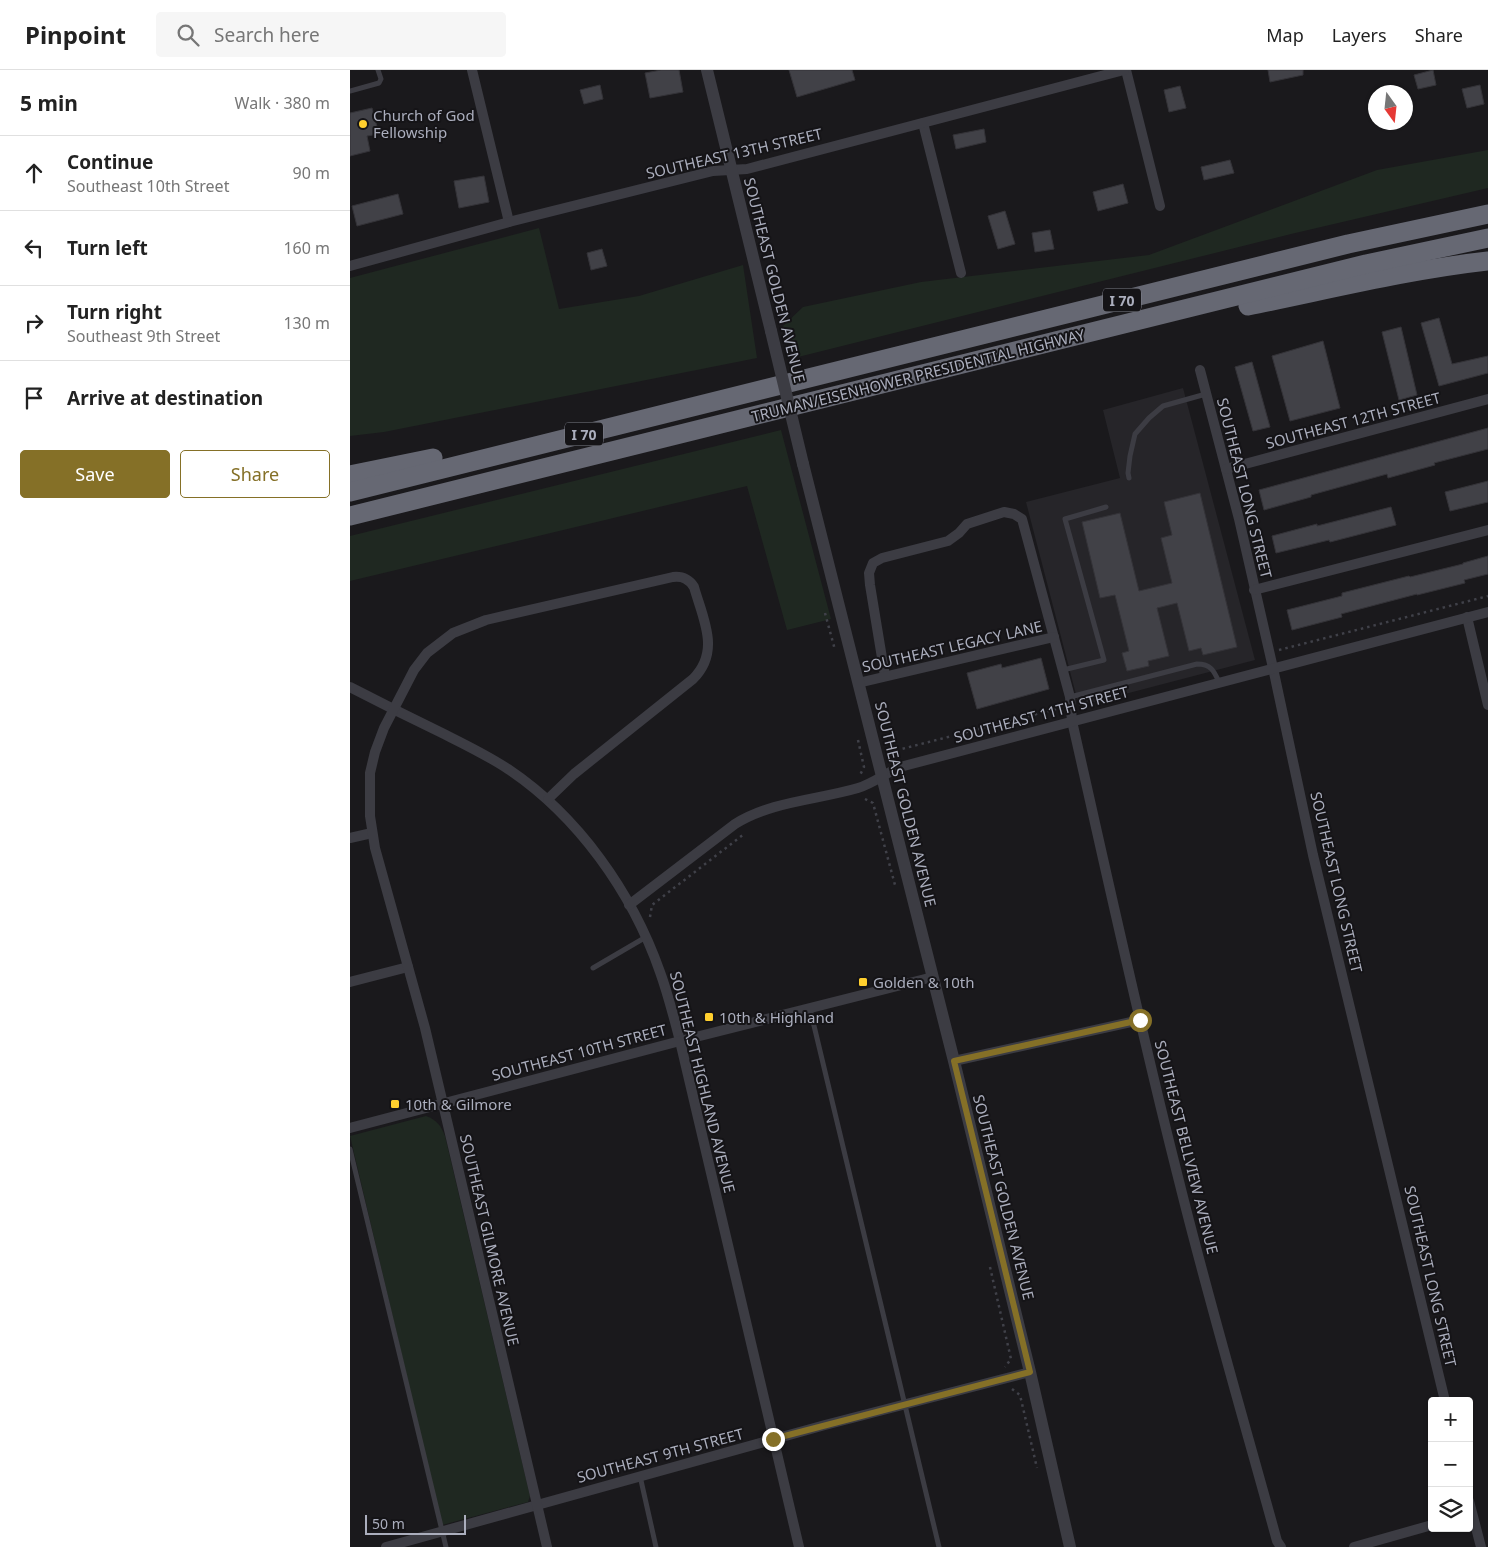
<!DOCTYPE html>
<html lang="en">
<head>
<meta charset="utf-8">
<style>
	:root { --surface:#fff; --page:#f6f6f6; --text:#222; --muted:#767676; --line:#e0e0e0; --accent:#857027 }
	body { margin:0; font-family:"Noto Sans",sans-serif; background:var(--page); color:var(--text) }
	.controls { position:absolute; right:15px; bottom:15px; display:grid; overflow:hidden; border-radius:5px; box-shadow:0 1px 4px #0004 }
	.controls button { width:45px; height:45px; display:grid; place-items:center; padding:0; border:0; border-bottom:1px solid var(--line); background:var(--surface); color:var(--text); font:25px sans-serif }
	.compass { position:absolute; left:1018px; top:15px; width:45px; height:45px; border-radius:50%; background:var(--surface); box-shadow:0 1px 4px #0004; rotate:165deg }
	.scale { position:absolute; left:15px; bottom:12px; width:101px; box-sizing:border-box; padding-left:5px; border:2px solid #abaebd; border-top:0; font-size:14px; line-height:18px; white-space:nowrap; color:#abaebd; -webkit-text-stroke:4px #151417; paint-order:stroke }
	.stop { position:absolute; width:15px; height:15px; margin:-11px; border:4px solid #857027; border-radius:50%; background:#fff }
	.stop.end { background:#857027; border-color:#fff; box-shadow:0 1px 5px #0008 }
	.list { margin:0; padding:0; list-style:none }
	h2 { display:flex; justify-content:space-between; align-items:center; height:65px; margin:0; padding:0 20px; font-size:21px }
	h2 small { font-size:16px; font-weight:400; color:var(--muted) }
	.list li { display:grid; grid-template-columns:32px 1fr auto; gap:15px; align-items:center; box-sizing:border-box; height:75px; padding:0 20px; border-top:1px solid var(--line) }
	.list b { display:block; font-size:19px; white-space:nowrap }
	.list p { margin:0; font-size:16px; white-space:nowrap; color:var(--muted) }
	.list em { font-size:16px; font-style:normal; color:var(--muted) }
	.actions { display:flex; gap:10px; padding:15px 20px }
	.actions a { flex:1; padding:11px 0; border:1px solid var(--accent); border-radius:5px; text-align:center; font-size:18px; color:var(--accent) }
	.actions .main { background:var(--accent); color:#fff }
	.icon { flex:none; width:28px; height:28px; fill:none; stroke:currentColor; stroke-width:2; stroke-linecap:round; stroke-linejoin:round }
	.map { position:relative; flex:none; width:1138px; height:1477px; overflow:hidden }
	header { display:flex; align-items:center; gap:30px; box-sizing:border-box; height:70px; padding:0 25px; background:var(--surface); border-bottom:1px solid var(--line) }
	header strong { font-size:24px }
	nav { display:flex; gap:28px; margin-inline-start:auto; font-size:18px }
	.search { width:350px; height:45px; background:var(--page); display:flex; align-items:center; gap:12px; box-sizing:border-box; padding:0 18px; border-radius:5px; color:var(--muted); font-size:19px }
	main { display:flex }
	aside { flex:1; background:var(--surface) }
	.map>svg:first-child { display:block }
	.built { fill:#262529 }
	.green { fill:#1f2821 }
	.building { fill:#414147; stroke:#343338 }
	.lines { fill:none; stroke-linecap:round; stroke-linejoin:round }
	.path { stroke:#404149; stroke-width:2.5; stroke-dasharray:2.5 4; stroke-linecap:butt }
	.service { stroke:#3c3c43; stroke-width:5 }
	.minor { stroke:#3c3c43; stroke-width:10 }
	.tertiary { stroke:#3c3c43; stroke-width:12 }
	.motorway { stroke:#666873; stroke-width:19 }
	.tertiary-bridge { stroke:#3c3c43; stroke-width:12 }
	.route { stroke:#857027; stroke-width:6 }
	.poi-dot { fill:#ffcf2e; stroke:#151417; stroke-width:2 }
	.labels { text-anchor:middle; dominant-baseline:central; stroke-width:4; stroke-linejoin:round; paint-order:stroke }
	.shield { fill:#151417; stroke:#7e808b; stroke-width:1 }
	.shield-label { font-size:14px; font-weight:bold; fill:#abaebd }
	.poi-label { font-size:15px; fill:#abaebd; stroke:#151417; text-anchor:start }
	.street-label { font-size:15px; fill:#abaebd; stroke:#151417 }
</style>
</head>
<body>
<header>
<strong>Pinpoint</strong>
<div class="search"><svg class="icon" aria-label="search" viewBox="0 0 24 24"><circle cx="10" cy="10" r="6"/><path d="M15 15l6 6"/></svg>Search here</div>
<nav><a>Map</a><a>Layers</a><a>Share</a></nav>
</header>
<main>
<aside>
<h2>5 min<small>Walk · 380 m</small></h2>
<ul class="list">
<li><svg class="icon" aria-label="ahead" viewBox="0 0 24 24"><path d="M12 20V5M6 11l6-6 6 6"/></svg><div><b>Continue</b><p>Southeast 10th Street</p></div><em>90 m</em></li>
<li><svg class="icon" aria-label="left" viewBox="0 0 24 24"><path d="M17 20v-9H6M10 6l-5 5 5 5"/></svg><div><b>Turn left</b></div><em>160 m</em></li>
<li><svg class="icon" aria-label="right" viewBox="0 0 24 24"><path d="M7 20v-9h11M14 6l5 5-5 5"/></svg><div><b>Turn right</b><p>Southeast 9th Street</p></div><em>130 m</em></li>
<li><svg class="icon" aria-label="arrive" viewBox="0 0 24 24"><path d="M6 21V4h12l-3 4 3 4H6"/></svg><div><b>Arrive at destination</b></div></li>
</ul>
<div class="actions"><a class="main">Save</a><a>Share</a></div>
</aside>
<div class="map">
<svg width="1138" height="1477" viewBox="0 0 1138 1477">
	<rect width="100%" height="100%" fill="#1a191c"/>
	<path class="built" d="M833 318 905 590 729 636 676 432 770 408 753 340Z"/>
	<g class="green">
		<path d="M1138 80V118L941 164 444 288 433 256 453 237 571 212 799 185 1027 100Z"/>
		<path d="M189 158 209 239 289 226 393 195 407 288 34 362 0 366V208Z"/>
		<path d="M431 360 481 549 437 560 397 416 0 511V466Z"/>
		<path d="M76 1046C87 1050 91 1056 95 1066L180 1426 178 1432 92 1455 0 1066Z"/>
	</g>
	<g class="building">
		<path d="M311 0H329L333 22 300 28 295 3Z"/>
		<path d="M439 0H502L505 10 447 27Z"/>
		<path d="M918 0H953V5L920 12Z"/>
		<path d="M1083 0 1086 15 1068 19 1064 5Z"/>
		<path d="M250 15 253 29 234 34 230 20Z"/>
		<path d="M1130 15 1134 34 1117 38 1112 19Z"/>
		<path d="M830 16 836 38 819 42 814 20Z"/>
		<path d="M22 38 29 64 17 66 20 81 0 86V43Z"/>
		<path d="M634 59 636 72 606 79 603 65Z"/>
		<path d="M880 90 884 103 854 110 851 97Z"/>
		<path d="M134 106 139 132 109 138 104 111Z"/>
		<path d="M773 114 778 133 748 141 743 122Z"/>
		<path d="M48 124 53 144 7 156 2 136Z"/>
		<path d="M655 141 665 174 648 179 638 146Z"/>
		<path d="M700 160 704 179 685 182 682 163Z"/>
		<path d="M252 179 257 196 241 200 237 183Z"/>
		<path d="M1089 248 1102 294 1138 286V303L1089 316 1071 253Z"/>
		<path d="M1051 257 1067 325 1049 330 1032 262Z"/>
		<path d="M973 271 990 338 940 351 922 286Z"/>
		<path d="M902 292 920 357 903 361 885 297Z"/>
		<path d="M1138 358V379L1084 393 1085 395 1038 408 1037 404 961 425V427L914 440 909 420Z"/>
		<path d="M1138 411V432L1100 441 1095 422Z"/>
		<path d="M850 423 887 577 853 585 851 578 839 581 827 533 807 538 819 586 798 591 799 596 777 601 772 583 779 581 765 525 750 528 732 452 770 443 789 521 822 513 811 468 822 465 814 432Z"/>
		<path d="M1041 437 1046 455 980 472 979 470 926 483 922 466 967 454V456Z"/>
		<path d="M1138 486V504L1114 510 1115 513 1067 525V524L991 544 992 547 942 560 937 540 992 526V523L1059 506 1060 507 1113 494V493Z"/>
		<path d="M691 588 699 619 627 639 617 603 651 594 652 598Z"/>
	</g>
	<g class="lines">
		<g class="path">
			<path d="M475 543 485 580"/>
			<path d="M929 580 1138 526"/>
			<path d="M508 670 514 697 510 705"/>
			<path d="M540 682 710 638"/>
			<path d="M515 729 523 733 545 815"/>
			<path d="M300 847 302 835 394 764"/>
			<path d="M640 1197 661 1289 655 1297"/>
			<path d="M662 1319 670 1325 687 1398"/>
		</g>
		<g class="service">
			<path d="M0 21 29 13 31 9 28 0"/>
			<path d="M779 408 778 403 780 386 785 364 799 348 813 336 856 324"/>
			<path d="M713 600 754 590 715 449 756 437"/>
			<path d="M720 627 847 594C861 594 864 601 869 612"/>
			<path d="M243 898 296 867"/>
			<path d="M460 939 589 1477"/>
			<path d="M0 1079 96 1477"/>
			<path d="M290 1406 306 1477"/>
		</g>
		<g class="minor">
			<path d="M122 0 159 152"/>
			<path d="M776 0 810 136"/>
			<path d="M573 53 611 203"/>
			<path d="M0 196 159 152 363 101 397 99 774 0"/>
			<path d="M850 300 889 449 923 598 963 785 1095 1331"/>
			<path d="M876 399 1138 329"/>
			<path d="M904 520 1138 460"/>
			<path d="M1117 547 1138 635"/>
			<path d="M535 606 520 515 519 503 523 493 532 488 598 471 609 463 617 454 654 442 664 444 672 449 720 627 722 651C757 805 790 958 829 1111 859 1232 894 1351 927 1471L931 1477"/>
			<path d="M508 613 704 567"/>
			<path d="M0 617C31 633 61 648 92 663 114 674 137 685 158 699 228 746 282 822 310 902 318 924 324 948 330 971L449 1477"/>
			<path d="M0 768 22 763"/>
			<path d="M279 835 385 754C422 731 467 730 508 718 522 714 536 703 550 697L1138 542"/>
			<path d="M0 912 58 897"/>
			<path d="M604 991 790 950"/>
			<path d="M0 1058 330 971 583 907"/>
			<path d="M1119 1431 1131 1477"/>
			<path d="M36 1477 475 1355 680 1302"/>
			<path d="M197 1477 93 1034 75 958 25 778 20 746V703L25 682 34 658 64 600 77 583 103 563 136 550 323 507C333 506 339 509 344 517 353 549 371 581 343 609L224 704 198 729"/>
			<path d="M1004 1477 1082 1455"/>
		</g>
		<g class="tertiary">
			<path d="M357 0 421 261"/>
			<path d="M453 394 604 991 680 1302 720 1477"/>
		</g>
		<g class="motorway">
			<path d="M898 236C978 220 1057 200 1138 191"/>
			<path d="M0 405 83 388"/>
			<path d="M0 422 998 174 1138 144"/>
			<path d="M0 446 1016 194 1138 168"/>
		</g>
		<path class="tertiary-bridge" d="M421 261 453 394"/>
	</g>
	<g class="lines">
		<path class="route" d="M423 1369 680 1302 604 991 790 950"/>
	</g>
	<g class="poi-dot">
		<circle cx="13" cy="54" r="5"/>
		<rect x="508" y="907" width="10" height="10" rx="2.5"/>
		<rect x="354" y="942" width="10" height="10" rx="2.5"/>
		<rect x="40" y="1029" width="10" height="10" rx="2.5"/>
	</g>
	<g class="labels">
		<g class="shield">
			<rect x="753" y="218.5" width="38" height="23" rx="4"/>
			<rect x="215" y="352.5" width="38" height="23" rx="4"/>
		</g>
		<g class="shield-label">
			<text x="772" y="230">I 70</text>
			<text x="234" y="364">I 70</text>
		</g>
		<g class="poi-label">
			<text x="23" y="45">Church of God<tspan x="23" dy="17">Fellowship</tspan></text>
			<text x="523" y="912">Golden &amp; 10th</text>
			<text x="369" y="947">10th &amp; Highland</text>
			<text x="55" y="1034">10th &amp; Gilmore</text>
		</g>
		<g class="street-label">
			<text transform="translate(384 83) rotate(-13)">SOUTHEAST 13TH STREET</text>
			<text transform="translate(425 210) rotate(76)">SOUTHEAST GOLDEN AVENUE</text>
			<text transform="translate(568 305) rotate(-14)">TRUMAN/EISENHOWER PRESIDENTIAL HIGHWAY</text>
			<text transform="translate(1003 350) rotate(-15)">SOUTHEAST 12TH STREET</text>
			<text transform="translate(895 418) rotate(76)">SOUTHEAST LONG STREET</text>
			<text transform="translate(602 576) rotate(-13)">SOUTHEAST LEGACY LANE</text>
			<text transform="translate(691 644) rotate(-15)">SOUTHEAST 11TH STREET</text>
			<text transform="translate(556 734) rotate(76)">SOUTHEAST GOLDEN AVENUE</text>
			<text transform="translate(987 812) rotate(77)">SOUTHEAST LONG STREET</text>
			<text transform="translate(229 982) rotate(-15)">SOUTHEAST 10TH STREET</text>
			<text transform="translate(353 1012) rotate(76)">SOUTHEAST HIGHLAND AVENUE</text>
			<text transform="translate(837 1077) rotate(76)">SOUTHEAST BELLVIEW AVENUE</text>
			<text transform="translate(654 1127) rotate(76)">SOUTHEAST GOLDEN AVENUE</text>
			<text transform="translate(140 1170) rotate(77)">SOUTHEAST GILMORE AVENUE</text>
			<text transform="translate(1081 1206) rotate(77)">SOUTHEAST LONG STREET</text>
			<text transform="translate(310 1385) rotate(-15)">SOUTHEAST 9TH STREET</text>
		</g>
	</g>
</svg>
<div class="controls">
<button>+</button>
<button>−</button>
<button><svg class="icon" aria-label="layers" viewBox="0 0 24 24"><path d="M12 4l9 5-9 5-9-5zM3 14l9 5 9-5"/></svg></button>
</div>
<svg class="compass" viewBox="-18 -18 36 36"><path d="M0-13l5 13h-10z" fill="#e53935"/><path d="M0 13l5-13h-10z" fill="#767676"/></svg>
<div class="scale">50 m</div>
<div class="stop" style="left:790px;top:950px"></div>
<div class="stop end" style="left:423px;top:1369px"></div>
</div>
</main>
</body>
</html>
